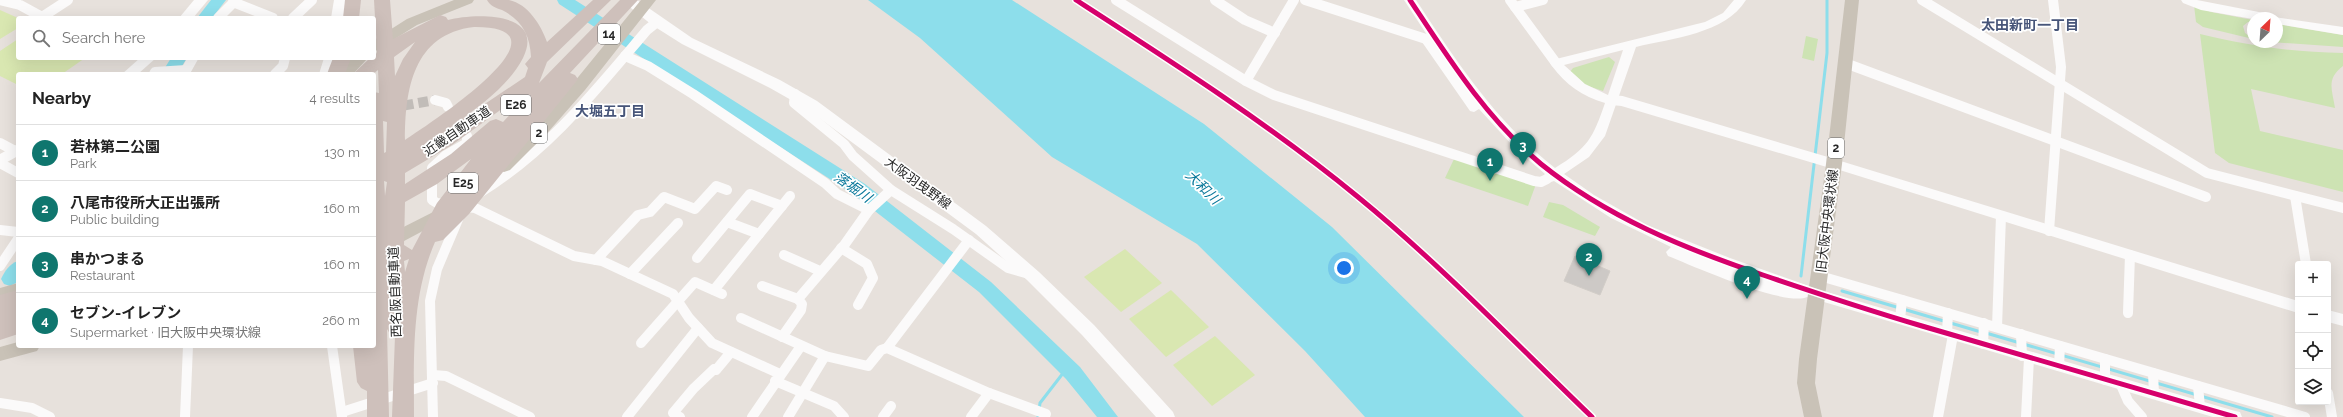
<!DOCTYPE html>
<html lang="en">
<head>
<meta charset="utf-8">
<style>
	:root { --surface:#fff; --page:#f6f6f6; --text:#222; --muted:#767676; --line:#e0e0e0; --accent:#0f766e }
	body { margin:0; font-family:Raleway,"Noto Sans JP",sans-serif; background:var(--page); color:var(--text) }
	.controls { position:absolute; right:12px; bottom:12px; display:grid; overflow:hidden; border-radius:4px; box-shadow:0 4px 16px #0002 }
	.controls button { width:36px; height:36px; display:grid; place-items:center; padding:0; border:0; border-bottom:1px solid var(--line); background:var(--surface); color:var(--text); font:20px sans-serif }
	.compass { position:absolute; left:2247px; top:12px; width:36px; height:36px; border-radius:50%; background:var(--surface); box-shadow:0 4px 16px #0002; rotate:25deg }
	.you { position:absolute; left:1344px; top:268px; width:14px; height:14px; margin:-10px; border:3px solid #fff; border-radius:50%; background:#1a73e8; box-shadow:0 0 0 6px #1a73e833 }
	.badge { display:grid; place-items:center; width:26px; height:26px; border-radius:50%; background:var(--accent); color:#fff; font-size:13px; font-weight:700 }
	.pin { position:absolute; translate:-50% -33px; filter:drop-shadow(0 1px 2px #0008) }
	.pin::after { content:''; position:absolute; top:21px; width:14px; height:12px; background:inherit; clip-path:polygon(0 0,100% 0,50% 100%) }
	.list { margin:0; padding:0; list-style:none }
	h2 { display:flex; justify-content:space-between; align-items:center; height:52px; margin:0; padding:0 16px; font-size:17px }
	h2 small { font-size:13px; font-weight:400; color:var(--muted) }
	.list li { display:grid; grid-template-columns:26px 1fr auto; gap:12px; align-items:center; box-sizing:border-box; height:56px; padding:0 16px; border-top:1px solid var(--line) }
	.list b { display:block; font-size:15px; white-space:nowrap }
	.list p { margin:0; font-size:13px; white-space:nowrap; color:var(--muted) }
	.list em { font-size:13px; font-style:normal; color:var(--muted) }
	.icon { flex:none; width:22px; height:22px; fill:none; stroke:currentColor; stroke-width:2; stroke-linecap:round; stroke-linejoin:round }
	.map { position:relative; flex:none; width:2343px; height:417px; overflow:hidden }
	.search { position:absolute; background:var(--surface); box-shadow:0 4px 16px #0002; left:16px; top:16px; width:360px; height:44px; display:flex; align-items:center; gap:10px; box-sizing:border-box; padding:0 14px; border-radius:4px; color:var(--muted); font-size:15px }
	.panel { position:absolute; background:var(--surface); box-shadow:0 4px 16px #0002; left:16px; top:72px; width:360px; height:276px; border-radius:4px }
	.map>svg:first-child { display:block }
	.green { fill:#cde3b3 }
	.pitch { fill:#d9e7b1 }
	.water { fill:#8ddeeb }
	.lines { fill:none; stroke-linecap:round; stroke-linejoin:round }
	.stream { stroke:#8ddeeb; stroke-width:3 }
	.river { fill:#8ddeeb; fill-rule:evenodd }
	.building { fill:#cdc9c6; stroke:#d2cdc8 }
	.minor-tunnel { stroke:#c1bcb8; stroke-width:10; stroke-dasharray:10 5; stroke-linecap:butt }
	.minor { stroke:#fbfafa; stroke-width:10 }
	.tertiary { fill:#fbfafa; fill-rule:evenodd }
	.secondary { fill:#fbfafa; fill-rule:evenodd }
	.primary { fill:#c9c2b7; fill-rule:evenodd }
	.motorway { fill:#cec0bb; fill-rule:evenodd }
	.cycleway-casing { stroke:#fff; stroke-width:8 }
	.cycleway { stroke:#d6006c; stroke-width:5 }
	.labels { text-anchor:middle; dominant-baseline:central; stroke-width:3.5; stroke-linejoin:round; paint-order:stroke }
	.shield { fill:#fff; stroke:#686868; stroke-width:1 }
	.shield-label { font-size:12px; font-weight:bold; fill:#272727 }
	.street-label { font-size:13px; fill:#272727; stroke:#fff }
	.neighbourhood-label { font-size:14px; font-weight:bold; fill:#475579; stroke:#fff }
	.water-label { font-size:14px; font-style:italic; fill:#09789a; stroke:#fff }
</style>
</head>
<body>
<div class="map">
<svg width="2343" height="417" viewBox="0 0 2343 417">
	<rect width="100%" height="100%" fill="#e7e1dc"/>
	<g class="green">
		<path d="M2194 5 2211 12 2253 20V22H2248L2243 26 2245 33 2253 39 2203 27 2196 22Z"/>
		<path d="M2277 24 2343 35V47L2271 42H2277Z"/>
		<path d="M2200 34C2251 46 2291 52 2343 53V66C2326 79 2332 89 2335 108L2251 89 2260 131 2343 150V192L2229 163 2215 153Z"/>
		<path d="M1806 36 1818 39 1814 61 1802 58Z"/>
		<path d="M1609 57 1615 62 1603 91 1585 85 1570 72 1573 68Z"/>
		<path d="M1454 159 1536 184 1528 206 1445 178Z"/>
		<path d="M1549 202 1563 205 1600 227 1595 236 1543 217Z"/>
	</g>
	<g class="pitch">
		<path d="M0 10 18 18V28L0 39Z"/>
		<path d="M18 39V58H85L62 74H18V85L0 76V51Z"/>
		<path d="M1125 249 1162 283 1121 312 1084 277Z"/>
		<path d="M1171 290 1209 327 1166 357 1129 319Z"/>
		<path d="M1215 336 1255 375 1212 406 1173 365Z"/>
	</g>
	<path class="water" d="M868 0H1012L1204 124 1332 227 1524 417H1365L1305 351 1197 244 1052 157 920 38Z"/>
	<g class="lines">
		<g class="stream">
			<path d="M1801 276 1827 53V0"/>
			<path d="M1842 291 1981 332"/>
			<path d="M1986 333 2272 417"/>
			<path d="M1038 417 1040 403 1067 368"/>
		</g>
		<g class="river">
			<path d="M211 0H226L212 18H197Z"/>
			<path d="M557 0H575L865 184 991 282 1080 367 1118 417H1097L1066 379 979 292 853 194 559 4Z"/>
			<path d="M171 58H187L177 74H161Z"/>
			<path d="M18 261V282L10 286 4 284 1 279C5 271 9 264 18 261Z"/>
		</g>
	</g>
	<path class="building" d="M1575 256 1610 271 1600 295 1564 281Z"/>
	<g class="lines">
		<path class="minor-tunnel" d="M374 111 435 100"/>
		<g class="minor">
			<path d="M0 0 20 5 42 17 68 0"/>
			<path d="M1116 0 1246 81 1274 95 1534 181 1541 182 1547 179"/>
			<path d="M1215 0 1245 20 1275 33"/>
			<path d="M1305 0 1426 39"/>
			<path d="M1510 0 1556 63"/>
			<path d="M1922 0 2207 173 2343 208"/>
			<path d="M233 2 273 18"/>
			<path d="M1515 7 1543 0"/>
			<path d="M218 18 236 0"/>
			<path d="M293 18 312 0"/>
			<path d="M625 56 648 66 693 94 825 183 837 194 869 210"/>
			<path d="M1845 63 2206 197"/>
			<path d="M154 74 155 72 186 70"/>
			<path d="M184 74 193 58"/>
			<path d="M275 74 283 66 285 58"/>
			<path d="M1246 81 1294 0"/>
			<path d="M795 94 794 103 844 144 853 156 891 190 953 229 1008 268 1029 274"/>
			<path d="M435 100 446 103 448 107"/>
			<path d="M1612 100 1622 101 1834 164"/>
			<path d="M467 136V143L446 155 432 168V200L437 203 475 208 574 256 602 261 673 294 689 318 712 343 780 374"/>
			<path d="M0 143 15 151"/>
			<path d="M0 163 18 173"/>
			<path d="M481 192C549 150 596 90 647 30L657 22"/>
			<path d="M2295 196 2306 264"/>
			<path d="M727 222 759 234"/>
			<path d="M0 230 18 232"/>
			<path d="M2049 231 2061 67 2053 0"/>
			<path d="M841 248 867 264 873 278 858 305"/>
			<path d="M784 255 820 271"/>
			<path d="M697 258 750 194 782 206"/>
			<path d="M596 260 638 215 650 212 664 197 695 209 716 186 727 190"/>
			<path d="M0 266 18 239"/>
			<path d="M630 274 678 223"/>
			<path d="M1820 276 2305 417"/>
			<path d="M762 286 798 299"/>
			<path d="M714 290 790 196"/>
			<path d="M2128 313 2130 255"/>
			<path d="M741 318 825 356 868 366 881 350 887 348 989 393 1046 414"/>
			<path d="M1900 319 1902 300"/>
			<path d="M1997 327 2001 216"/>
			<path d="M1947 333 1948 313"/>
			<path d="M2021 334 2022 356"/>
			<path d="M782 337 801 310 802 304 798 299 845 244 869 210 891 190"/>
			<path d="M641 343 695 282 722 294"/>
			<path d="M1983 344 1984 323"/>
			<path d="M332 346 342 417"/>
			<path d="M887 348 969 240"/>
			<path d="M2105 359V380"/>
			<path d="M2059 366 2060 346"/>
			<path d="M2153 373 2154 394"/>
			<path d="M433 375 446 376 530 417"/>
			<path d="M775 381 834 406 844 417"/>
			<path d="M2121 385 2128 401 2142 417"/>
			<path d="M2198 386 2200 407"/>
			<path d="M2328 393 2332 417"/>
			<path d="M0 403 32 408 50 417"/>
			<path d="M342 412 433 383"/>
			<path d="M185 417 188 346"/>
			<path d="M433 417 430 301 437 269 459 217"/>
			<path d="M627 417 698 328"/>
			<path d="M680 417 673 413 694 388 714 369 716 370 731 352"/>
			<path d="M752 417 801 346"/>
			<path d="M788 417 825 356"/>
			<path d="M883 417 891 406"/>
			<path d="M971 417 989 393"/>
			<path d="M1938 417 1953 335"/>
			<path d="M2026 417 2029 358"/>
		</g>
		<g class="tertiary">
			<path d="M1404 0H1416C1457 62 1496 122 1555 168 1588 148 1593 138 1605 103 1582 96 1566 85 1552 66L1550 63 1552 60 1705 22 1723 13 1734 0H1746C1725 34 1672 38 1636 47L1605 136 1589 157 1564 174 1594 195 1647 225 1730 258 1820 290 2235 411 2240 412 2242 417H2213L1807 297C1785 307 1693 266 1668 256L1666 252 1671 247 1611 218 1554 181 1548 183 1543 181 1542 178 1545 174 1513 146 1479 109 1474 112 1470 111 1422 42 1424 39 1429 38ZM1623 50 1608 95 1585 84 1564 65Z"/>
			<path d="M2181 0H2197L2269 14 2274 17 2343 27V35L2277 24V18L2253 19 2201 10 2183 3Z"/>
			<path d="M1834 159 2298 301V313L1830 167 1828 164 1830 161Z"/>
			<path d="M2328 310 2343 314V326L2328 322Z"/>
		</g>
		<g class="secondary">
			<path d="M194 0H208L193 18H179Z"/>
			<path d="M334 0H348L345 18H331Z"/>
			<path d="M621 0H637L692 38 780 80 817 101 986 226 1039 272 1094 325 1173 412 1175 417H1156L1082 335 1027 280 976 234 807 109 770 88 682 44 652 25Z"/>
			<path d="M140 58H156L138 74H122Z"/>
			<path d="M324 58H338L333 74H319Z"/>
			<path d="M18 144V156L0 166V154Z"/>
		</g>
		<g class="primary">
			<path d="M454 0H474L472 3 417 25 374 52V40L407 19Z"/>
			<path d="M641 0H656L585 90 549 131 510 170 504 172 498 170 496 166 498 162 557 103Z"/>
			<path d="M1845 0H1859L1842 164 1817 359 1815 383 1822 417H1804L1797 383 1799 359 1826 164Z"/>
			<path d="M352 58H368L353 74H337Z"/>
			<path d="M445 206 451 208 453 212 451 216 374 257V242Z"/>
			<path d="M18 283V297L0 302V288Z"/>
			<path d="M18 342V346H40L37 351 0 361V347Z"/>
		</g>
		<g class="motorway">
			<path d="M345 0H361L359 18H343Z"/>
			<path d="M374 0H390L393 39 440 15 446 17 448 20C474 13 546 11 523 58 509 85 482 104 458 122L525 77 528 68 525 64 531 57C530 35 522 20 502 10 496 8 490 6 487 0 494 0 502 0 509 0 528 4 541 25 547 42L593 0H611L547 62 539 83 620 0H638L570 73 575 75 578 79 575 83 469 214 443 240 435 242C411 297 414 358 414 417H392L395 336 390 334 387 329 389 417H367V391L361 388 357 382 353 346H374V92L379 93 378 70 373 74H353L370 58H374L377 52ZM474 27C581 26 426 126 405 140 405 90 413 34 474 27ZM415 42 403 59 395 76 394 57ZM510 103 516 108 503 122 496 119 490 121 451 154 405 184V173L452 145ZM383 121 387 122 386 152 384 153ZM471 159 437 203 412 250 404 245 405 202 437 184ZM384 181 387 182 385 196ZM409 259 405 272 404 261Z"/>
			<path d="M333 58H351L345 74H327Z"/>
			<path d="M18 290V334L0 340V295Z"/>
		</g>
		<defs>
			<g id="cycleway">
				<path d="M1076 0C1172 62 1269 124 1358 197 1441 265 1515 343 1592 417"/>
				<path d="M1410 0C1449 59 1486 118 1541 164 1607 217 1683 248 1763 275 1816 293 1868 310 1922 326 2027 356 2131 387 2235 417"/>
			</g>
		</defs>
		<use href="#cycleway" class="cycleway-casing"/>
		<use href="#cycleway" class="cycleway"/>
	</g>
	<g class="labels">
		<g class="shield">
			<rect x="598" y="24" width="22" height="20" rx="3"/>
			<rect x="501" y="95" width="30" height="20" rx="3"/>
			<rect x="531" y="123" width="16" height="20" rx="3"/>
			<rect x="1828" y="138" width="16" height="20" rx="3"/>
			<rect x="448" y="173" width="30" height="20" rx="3"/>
		</g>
		<g class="shield-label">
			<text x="609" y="34">14</text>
			<text x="516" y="105">E26</text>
			<text x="539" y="133">2</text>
			<text x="1836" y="148">2</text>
			<text x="463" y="183">E25</text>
		</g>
		<g class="street-label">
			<text transform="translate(457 131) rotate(-34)">近畿自動車道</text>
			<text transform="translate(918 183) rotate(36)">大阪羽曳野線</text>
			<text transform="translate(1827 221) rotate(-83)">旧大阪中央環状線</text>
			<text transform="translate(395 292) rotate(-92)">西名阪自動車道</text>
		</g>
		<g class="neighbourhood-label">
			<text x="2030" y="25">太田新町一丁目</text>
			<text x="610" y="111">大堀五丁目</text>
		</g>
		<g class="water-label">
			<text transform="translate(853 187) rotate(35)">落堀川</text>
			<text transform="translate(1203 187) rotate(44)">大和川</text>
		</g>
	</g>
</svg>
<div class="controls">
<button>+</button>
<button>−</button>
<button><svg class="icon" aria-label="locate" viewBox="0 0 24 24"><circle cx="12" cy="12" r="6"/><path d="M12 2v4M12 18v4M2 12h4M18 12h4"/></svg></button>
<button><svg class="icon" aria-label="layers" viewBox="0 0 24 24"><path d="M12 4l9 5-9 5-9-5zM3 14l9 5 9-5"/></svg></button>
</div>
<svg class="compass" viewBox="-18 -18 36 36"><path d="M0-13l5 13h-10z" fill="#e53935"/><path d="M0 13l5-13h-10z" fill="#767676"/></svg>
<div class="you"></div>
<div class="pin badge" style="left:1490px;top:181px">1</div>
<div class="pin badge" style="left:1589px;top:276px">2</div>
<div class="pin badge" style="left:1523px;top:165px">3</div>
<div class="pin badge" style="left:1747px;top:299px">4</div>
<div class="search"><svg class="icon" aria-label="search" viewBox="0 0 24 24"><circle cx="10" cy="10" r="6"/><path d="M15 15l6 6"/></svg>Search here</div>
<section class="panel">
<h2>Nearby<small>4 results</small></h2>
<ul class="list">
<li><span class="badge">1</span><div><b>若林第二公園</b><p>Park</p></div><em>130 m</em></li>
<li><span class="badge">2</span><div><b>八尾市役所大正出張所</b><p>Public building</p></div><em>160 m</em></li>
<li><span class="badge">3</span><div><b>串かつまる</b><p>Restaurant</p></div><em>160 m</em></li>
<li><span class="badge">4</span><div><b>セブン-イレブン</b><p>Supermarket · 旧大阪中央環状線</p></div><em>260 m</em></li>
</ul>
</section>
</div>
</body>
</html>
